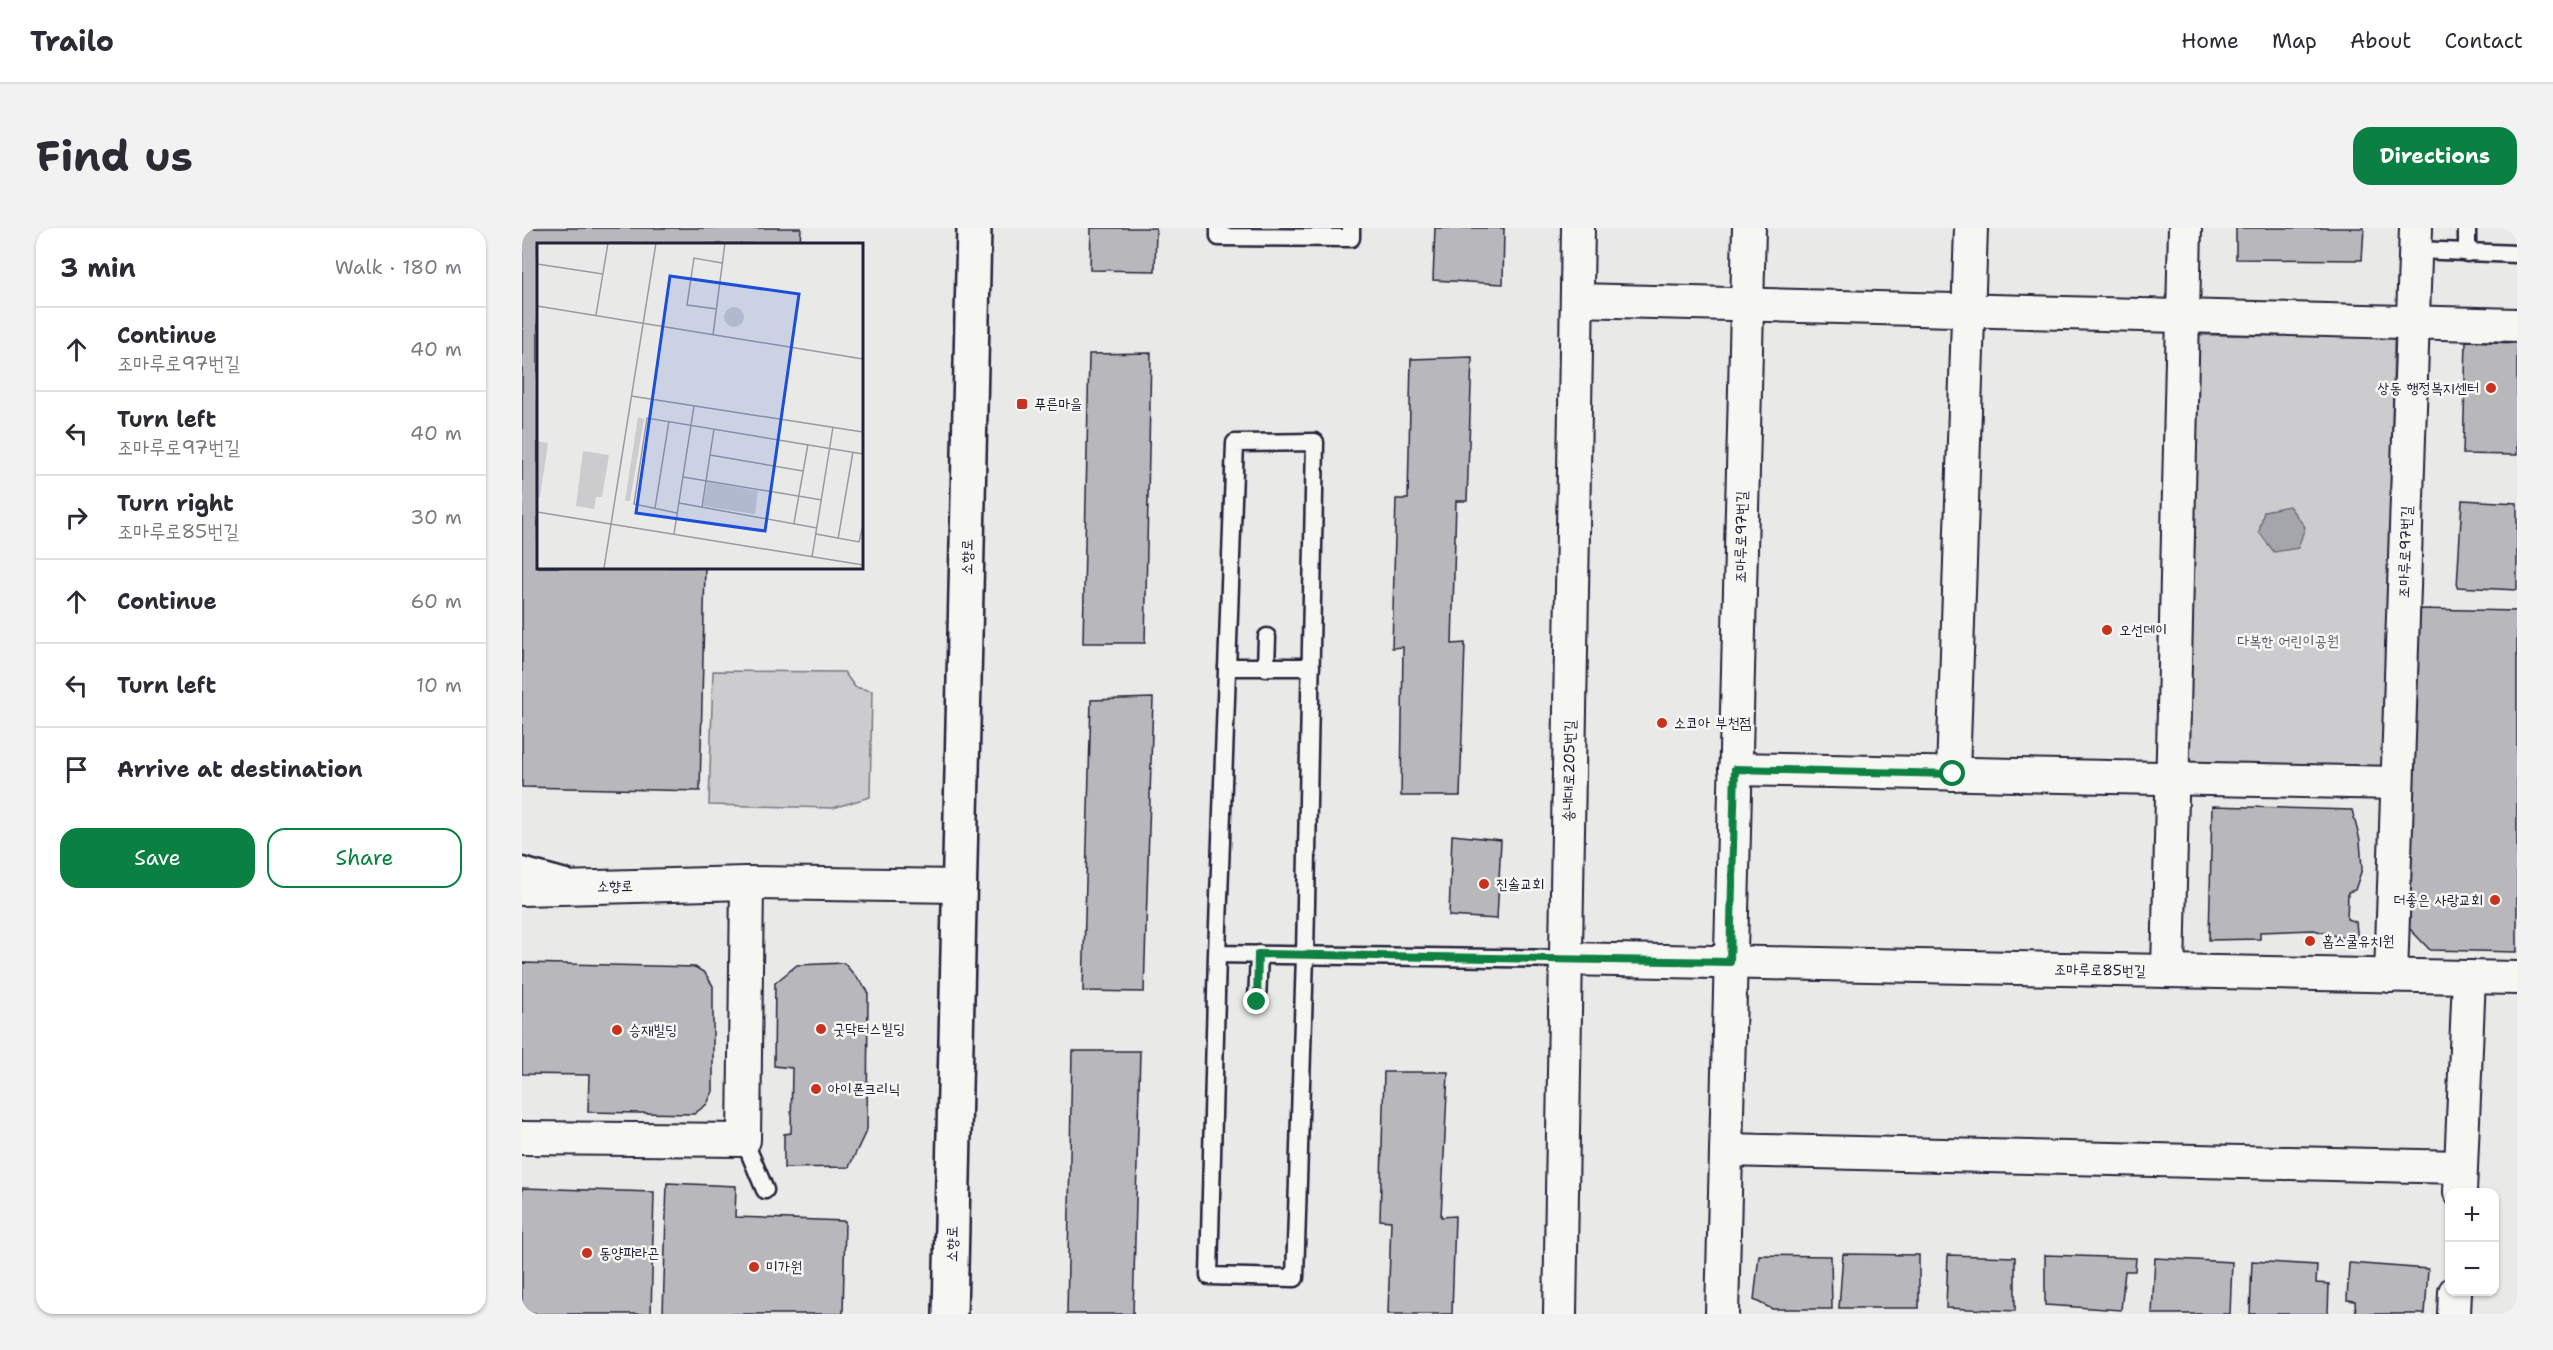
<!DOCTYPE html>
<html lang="en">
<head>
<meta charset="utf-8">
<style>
	:root { --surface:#fff; --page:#f2f2f3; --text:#2b2b33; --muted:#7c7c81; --line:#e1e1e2; --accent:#0b8043 }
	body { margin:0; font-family:"Shantell Sans","Poor Story",sans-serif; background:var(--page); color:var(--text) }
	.controls { position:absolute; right:18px; bottom:18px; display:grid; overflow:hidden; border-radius:12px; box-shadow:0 2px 4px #0004 }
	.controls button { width:54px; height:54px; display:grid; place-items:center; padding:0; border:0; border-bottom:2px solid var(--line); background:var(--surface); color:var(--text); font:30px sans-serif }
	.stop { position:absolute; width:18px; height:18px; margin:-14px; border:4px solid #0b8043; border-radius:50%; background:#fff }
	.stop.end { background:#0b8043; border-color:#fff; box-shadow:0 2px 6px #0008 }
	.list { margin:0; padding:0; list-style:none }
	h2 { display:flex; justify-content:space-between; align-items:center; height:78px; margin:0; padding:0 24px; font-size:26px }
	h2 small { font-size:20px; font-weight:400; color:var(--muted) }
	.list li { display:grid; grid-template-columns:39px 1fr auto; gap:18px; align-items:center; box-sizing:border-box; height:84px; padding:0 24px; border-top:2px solid var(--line) }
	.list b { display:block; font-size:22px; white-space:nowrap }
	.list p { margin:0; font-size:20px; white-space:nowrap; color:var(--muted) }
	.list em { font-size:20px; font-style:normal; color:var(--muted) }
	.actions { display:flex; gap:12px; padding:18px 24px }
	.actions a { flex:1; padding:14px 0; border:2px solid var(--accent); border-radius:18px; text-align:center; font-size:21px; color:var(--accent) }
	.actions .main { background:var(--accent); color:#fff }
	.icon { flex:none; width:33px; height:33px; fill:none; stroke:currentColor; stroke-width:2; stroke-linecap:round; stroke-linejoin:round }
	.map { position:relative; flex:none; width:1995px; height:1086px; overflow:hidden; border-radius:18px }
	header { display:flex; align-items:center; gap:36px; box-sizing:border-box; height:84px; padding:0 30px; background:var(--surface); border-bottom:2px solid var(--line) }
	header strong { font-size:28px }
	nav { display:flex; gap:33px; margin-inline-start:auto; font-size:21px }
	.intro { display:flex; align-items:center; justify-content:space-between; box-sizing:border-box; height:144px; padding:0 36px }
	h1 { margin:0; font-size:42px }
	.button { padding:15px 27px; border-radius:18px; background:var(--accent); color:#fff; font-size:21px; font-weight:700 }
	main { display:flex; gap:36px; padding:0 36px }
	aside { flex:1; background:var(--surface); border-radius:18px; box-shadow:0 2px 4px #0004 }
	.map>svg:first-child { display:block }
	.green { fill:#ccccce; stroke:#777784; stroke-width:1.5 }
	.water { fill:#a5a5ac; stroke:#71717f; stroke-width:1.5 }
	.building { fill:#b8b8bc; stroke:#22223b; stroke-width:1.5 }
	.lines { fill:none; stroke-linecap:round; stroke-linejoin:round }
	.lane-casing { stroke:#22223b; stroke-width:21 }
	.street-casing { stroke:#22223b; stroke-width:36 }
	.secondary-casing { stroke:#22223b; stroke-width:38 }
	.lane { stroke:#f6f6f2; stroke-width:16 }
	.street { stroke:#f6f6f2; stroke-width:32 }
	.secondary { stroke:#f6f6f2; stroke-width:33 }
	.route { stroke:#0b8043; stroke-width:8 }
	.poi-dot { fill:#c8321e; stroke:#f6f6f2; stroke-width:2 }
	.labels { text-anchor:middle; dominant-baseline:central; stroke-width:5; stroke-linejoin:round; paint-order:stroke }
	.poi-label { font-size:15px; fill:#22223b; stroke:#f6f6f2; text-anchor:start }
	.street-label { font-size:15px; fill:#22223b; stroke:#f6f6f2 }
	.park-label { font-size:15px; fill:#555567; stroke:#f6f6f2 }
	.inset-road { fill:none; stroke:#9999a2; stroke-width:1.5 }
	.view { fill:#1d4ed8; fill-opacity:0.15; stroke:#1d4ed8; stroke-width:3 }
	.inset-edge { fill:none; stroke:#22223b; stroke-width:3 }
</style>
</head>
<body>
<header>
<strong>Trailo</strong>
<nav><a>Home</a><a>Map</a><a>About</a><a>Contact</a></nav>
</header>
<div class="intro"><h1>Find us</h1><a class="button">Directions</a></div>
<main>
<aside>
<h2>3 min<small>Walk · 180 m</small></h2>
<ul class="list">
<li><svg class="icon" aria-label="ahead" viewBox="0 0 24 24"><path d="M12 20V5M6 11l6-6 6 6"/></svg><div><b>Continue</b><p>조마루로97번길</p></div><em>40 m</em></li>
<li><svg class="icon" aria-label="left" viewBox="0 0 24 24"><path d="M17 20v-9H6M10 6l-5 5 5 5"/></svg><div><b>Turn left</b><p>조마루로97번길</p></div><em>40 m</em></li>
<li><svg class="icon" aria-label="right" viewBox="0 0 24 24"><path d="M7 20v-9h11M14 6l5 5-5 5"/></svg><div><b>Turn right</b><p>조마루로85번길</p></div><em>30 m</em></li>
<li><svg class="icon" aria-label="ahead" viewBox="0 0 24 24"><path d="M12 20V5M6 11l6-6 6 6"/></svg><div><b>Continue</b></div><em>60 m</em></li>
<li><svg class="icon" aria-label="left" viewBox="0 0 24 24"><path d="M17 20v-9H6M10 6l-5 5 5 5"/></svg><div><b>Turn left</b></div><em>10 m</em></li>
<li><svg class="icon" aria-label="arrive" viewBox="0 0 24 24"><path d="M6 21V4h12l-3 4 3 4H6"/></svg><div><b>Arrive at destination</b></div></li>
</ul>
<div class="actions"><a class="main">Save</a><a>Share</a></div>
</aside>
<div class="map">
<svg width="1995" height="1086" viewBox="0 0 1995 1086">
	<rect width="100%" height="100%" fill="#e9e9e7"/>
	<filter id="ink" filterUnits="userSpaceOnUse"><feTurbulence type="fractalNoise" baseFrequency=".0167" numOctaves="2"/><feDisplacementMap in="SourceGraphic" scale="12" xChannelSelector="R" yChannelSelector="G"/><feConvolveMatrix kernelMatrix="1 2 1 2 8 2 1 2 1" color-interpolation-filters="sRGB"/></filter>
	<g filter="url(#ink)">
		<g class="green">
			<path d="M1672 107 1872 109 1863 545 1663 542Z"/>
			<path d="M191 443 322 444 333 459 350 463 348 569 311 580 187 577Z"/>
		</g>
		<path class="water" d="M1767 278 1783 299 1776 320 1752 324 1737 304 1742 283Z"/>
		<g class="building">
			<path d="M0 0H279L278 16H16V339H183L178 563 0 559Z"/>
			<path d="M569 0H634L633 43 568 42Z"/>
			<path d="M913 0H982L981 56 911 52Z"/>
			<path d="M1714 0H1842L1840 32 1714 31Z"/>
			<path d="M1944 113 1995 115V227L1941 226Z"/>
			<path d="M629 125 623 415H561L567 126Z"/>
			<path d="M950 129 945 273H934L930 416 943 415 938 568H879L881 419 870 420 874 271H886L889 131Z"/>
			<path d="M1940 272 1995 275V362L1935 359Z"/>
			<path d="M1897 381 1995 383V724L1908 722 1887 700Z"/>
			<path d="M631 470 622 764 561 763 569 472Z"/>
			<path d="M1690 578 1830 582 1838 612 1840 641 1833 662 1826 664 1825 691 1834 694 1836 714 1792 702 1738 704V711L1687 712Z"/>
			<path d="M930 607 979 612 975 691 927 688Z"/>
			<path d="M0 735 173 739 183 745 191 758V863L185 876 172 886 66 884 67 847 0 846Z"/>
			<path d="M322 735 346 763 345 901 327 939 262 940V906L269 905 270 840 252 838 253 755 275 737Z"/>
			<path d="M550 823H618L611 1086H545Z"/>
			<path d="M862 844H926L919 989 933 988 930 1086H866L869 993 858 992Z"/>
			<path d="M145 955 214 958 213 989 323 993 321 1086H141Z"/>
			<path d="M0 960 132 964 129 1086H0Z"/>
			<path d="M1321 1026 1397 1027V1080H1317Z"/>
			<path d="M1237 1027 1309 1028 1310 1081H1250L1232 1072Z"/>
			<path d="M1426 1027 1493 1029V1083L1424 1080Z"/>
			<path d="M1523 1027 1614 1030 1613 1043H1603L1599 1082 1523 1077Z"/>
			<path d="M1633 1030 1710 1034 1708 1086H1630Z"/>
			<path d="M1730 1033 1795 1037 1794 1055 1807 1056 1806 1086H1728Z"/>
			<path d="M1827 1035 1906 1041 1903 1086H1834L1833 1073 1825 1072Z"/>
		</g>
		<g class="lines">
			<defs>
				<g id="lane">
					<path d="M697 0V9L829 10V0"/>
					<path d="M1894 22 1995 26"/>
					<path d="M1945 25V0"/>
					<path d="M705 439H789"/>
					<path d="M744 440 745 409"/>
					<path d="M0 638 44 650"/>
					<path d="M695 726 687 1048 773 1050 783 727 793 214 713 215 695 726 1044 731"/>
					<path d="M735 774 737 726"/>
					<path d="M222 912 243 962"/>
				</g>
				<g id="street">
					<path d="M1055 72 1995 97"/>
					<path d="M1213 541 1875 555"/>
					<path d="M1431 546 1449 0"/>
					<path d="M0 661 225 655 438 658"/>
					<path d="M1044 731 1995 750"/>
					<path d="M1646 743 1663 0"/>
					<path d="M1869 748 1894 0"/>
					<path d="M0 910 222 912 225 655"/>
					<path d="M1204 922 1939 939"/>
					<path d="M1938 964 1947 749"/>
					<path d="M1038 1086 1056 0"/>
					<path d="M1200 1086 1227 0"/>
					<path d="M1932 1086 1933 1064"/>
				</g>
				<path id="secondary" d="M428 1086 452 0"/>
			</defs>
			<use href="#lane" class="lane-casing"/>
			<use href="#street" class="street-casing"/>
			<use href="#secondary" class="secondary-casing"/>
			<use href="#lane" class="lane"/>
			<use href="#street" class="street"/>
			<use href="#secondary" class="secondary"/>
		</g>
	</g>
	<g class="lines" filter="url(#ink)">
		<path class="route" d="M735 774 736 726 1208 734 1213 541 1431 546"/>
	</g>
	<g class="poi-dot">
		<circle cx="1969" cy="160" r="6"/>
		<rect x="494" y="170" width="12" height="12" rx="3"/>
		<circle cx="1585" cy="402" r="6"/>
		<circle cx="1140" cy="495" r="6"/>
		<circle cx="962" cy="656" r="6"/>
		<circle cx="1973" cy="672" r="6"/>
		<circle cx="1788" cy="713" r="6"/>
		<circle cx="299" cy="801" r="6"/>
		<circle cx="95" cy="802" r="6"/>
		<circle cx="294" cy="861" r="6"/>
		<circle cx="65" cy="1025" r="6"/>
		<circle cx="232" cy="1039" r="6"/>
	</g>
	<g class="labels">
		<g class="poi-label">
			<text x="1957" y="160" text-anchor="end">상동 행정복지센터</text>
			<text x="512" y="176">푸른마을</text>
			<text x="1597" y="402">오선데이</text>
			<text x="1152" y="495">소코아 부천점</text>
			<text x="974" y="656">진솔교회</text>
			<text x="1961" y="672" text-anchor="end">더좋은 사랑교회</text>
			<text x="1800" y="713">홉스쿨유치원</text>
			<text x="311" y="801">굿닥터스빌딩</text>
			<text x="107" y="802">승재빌딩</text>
			<text x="306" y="861">아이폰크리닉</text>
			<text x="77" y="1025">동양파라곤</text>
			<text x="244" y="1039">미가원</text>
		</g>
		<g class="street-label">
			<text transform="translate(1219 309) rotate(-89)">조마루로97번길</text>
			<text transform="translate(1883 324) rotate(-88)">조마루로97번길</text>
			<text transform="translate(445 329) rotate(-89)">소향로</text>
			<text transform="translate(1047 543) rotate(-89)">송내대로205번길</text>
			<text transform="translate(93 658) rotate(-1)">소향로</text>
			<text transform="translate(1578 742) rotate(1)">조마루로85번길</text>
			<text transform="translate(430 1016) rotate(-89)">소향로</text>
		</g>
		<g class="park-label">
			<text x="1766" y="413">다복한 어린이공원</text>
		</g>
	</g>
	<g transform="translate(15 15)">
		<rect width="326" height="326" fill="#e9e9e7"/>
		<path d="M187 74a10 10 0 1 1 20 0a10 10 0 1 1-20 0ZM101 174 107 176 93 258H88ZM0 198 11 200 3 254H0ZM46 208 72 212 65 254H59L57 266 39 263ZM170 239 221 248 218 271 166 263Z" fill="#ccccce"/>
		<path class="inset-road" d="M0 21 66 31M0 63 326 116M180 66 150 62 157 15 185 20M59 72 71 0M176 92 188 0M94 153 326 189M173 212 266 228M146 234 285 257M142 260 280 285M165 264 177 186M118 265 132 178M0 269 326 322M140 270 97 261 110 175 326 211M257 280 271 201M137 291 157 163M279 291 322 299 326 282M301 296 316 209M275 314 296 184M67 325 119 0"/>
		<path class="view" d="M133 33 262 51 228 288 99 270Z"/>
		<rect width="326" height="326" class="inset-edge"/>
	</g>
</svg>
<div class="controls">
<button>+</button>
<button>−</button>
</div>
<div class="stop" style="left:1431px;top:546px"></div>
<div class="stop end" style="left:735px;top:774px"></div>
</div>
</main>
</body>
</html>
